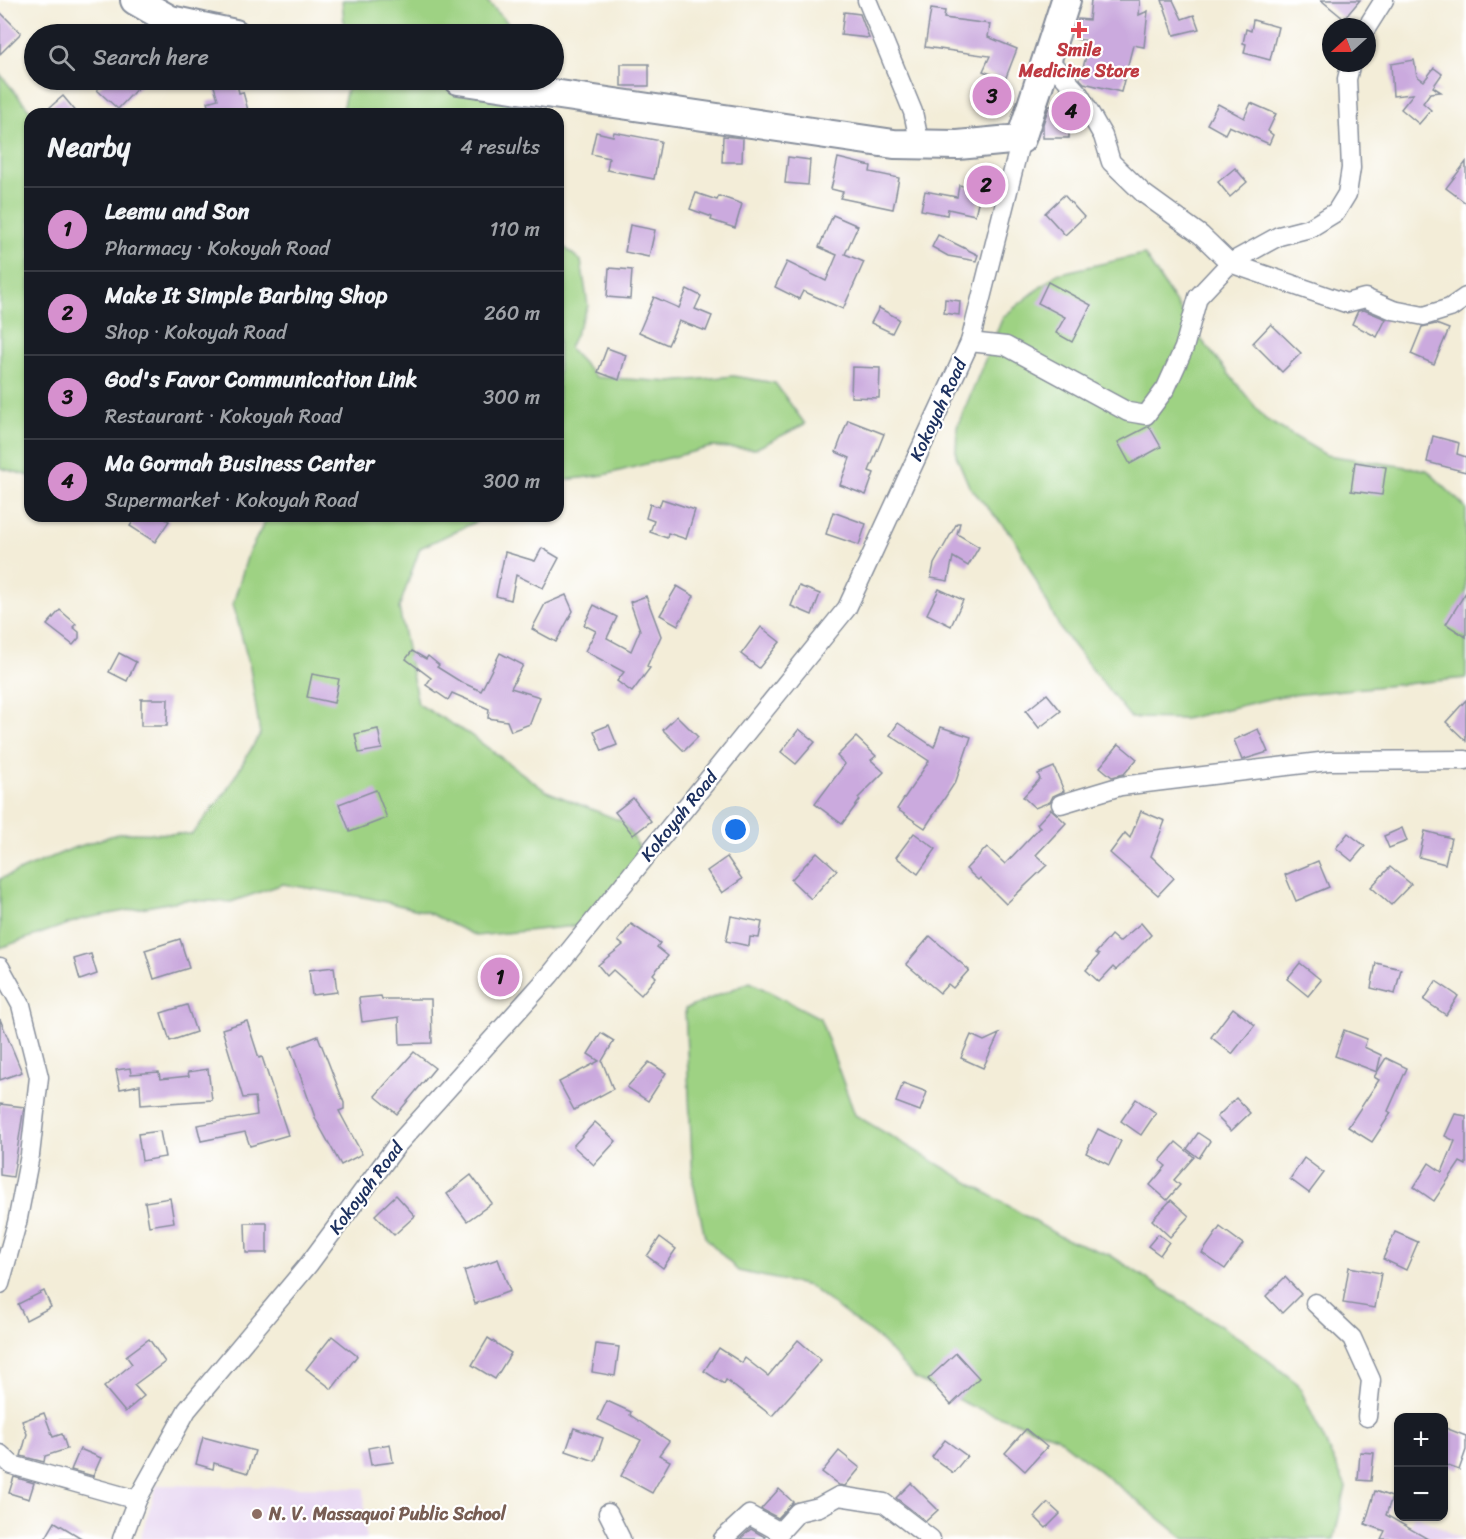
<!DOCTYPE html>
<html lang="en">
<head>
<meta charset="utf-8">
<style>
	:root { --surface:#171b24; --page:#242831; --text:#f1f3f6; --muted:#9ea1a6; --line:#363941; --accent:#d690ce }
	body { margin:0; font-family:Sriracha,sans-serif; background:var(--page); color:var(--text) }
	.controls { position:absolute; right:18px; bottom:18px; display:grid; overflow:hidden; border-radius:12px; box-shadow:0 2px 4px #0004 }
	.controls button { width:54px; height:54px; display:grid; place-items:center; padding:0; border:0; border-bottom:2px solid var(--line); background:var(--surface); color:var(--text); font:30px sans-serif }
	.compass { position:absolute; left:1322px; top:18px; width:54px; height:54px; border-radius:50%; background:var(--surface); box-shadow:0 2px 4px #0004; rotate:249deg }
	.you { position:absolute; left:736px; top:830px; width:21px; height:21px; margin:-15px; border:4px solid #fff; border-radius:50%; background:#1a73e8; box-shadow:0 0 0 9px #1a73e833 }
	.badge { display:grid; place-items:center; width:39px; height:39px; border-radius:50%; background:var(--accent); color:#111; font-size:20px; font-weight:700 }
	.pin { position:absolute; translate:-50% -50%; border:3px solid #fff; box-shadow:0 2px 6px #0006 }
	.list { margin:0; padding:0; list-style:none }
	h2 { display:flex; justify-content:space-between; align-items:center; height:78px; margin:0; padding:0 24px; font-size:26px }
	h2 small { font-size:20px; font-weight:400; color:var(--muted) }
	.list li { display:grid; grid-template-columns:39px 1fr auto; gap:18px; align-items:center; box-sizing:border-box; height:84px; padding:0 24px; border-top:2px solid var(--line) }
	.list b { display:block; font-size:22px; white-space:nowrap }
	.list p { margin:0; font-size:20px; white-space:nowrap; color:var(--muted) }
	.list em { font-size:20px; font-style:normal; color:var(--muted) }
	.icon { flex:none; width:33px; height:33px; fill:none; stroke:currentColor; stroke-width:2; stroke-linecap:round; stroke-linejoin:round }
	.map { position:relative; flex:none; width:1466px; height:1539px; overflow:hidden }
	.search { position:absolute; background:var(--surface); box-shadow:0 2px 4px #0004; left:24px; top:24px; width:540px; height:66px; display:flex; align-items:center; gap:15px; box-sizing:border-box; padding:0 21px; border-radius:33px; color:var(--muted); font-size:22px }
	.panel { position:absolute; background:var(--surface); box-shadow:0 2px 4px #0004; left:24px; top:108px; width:540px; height:414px; border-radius:18px }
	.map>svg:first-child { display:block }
	.built { fill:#e5d3f1 }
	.green { fill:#9ed283; stroke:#5c8070; stroke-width:1.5 }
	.building { fill:#cbaade }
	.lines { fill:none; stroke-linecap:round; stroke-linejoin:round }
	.street-casing { stroke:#878e9b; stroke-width:21 }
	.primary-casing { stroke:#878e9b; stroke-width:32 }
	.street { stroke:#fff; stroke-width:18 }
	.primary { stroke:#fff; stroke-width:28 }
	.health-dot { fill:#e0444e; stroke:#fff; stroke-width:2 }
	.education-dot { fill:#8d6e63; stroke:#fff; stroke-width:2 }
	.labels { text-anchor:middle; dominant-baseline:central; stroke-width:4.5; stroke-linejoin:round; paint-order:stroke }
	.health-label { font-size:18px; font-weight:bold; fill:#be3a42; stroke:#fff }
	.street-label { font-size:18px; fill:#1b2f5e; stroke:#fff }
	.education-label { font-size:18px; font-weight:bold; fill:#785e54; stroke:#fff; text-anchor:start }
</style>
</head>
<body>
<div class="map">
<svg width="1466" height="1539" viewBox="0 0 1466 1539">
	<rect width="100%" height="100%" fill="#fff"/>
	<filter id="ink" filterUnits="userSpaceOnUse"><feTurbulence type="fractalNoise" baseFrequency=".0167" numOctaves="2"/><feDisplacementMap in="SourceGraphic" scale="12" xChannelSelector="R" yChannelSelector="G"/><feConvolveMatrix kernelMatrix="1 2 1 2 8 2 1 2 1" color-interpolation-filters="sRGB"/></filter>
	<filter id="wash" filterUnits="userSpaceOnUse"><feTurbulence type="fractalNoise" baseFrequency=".008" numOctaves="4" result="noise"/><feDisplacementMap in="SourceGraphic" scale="24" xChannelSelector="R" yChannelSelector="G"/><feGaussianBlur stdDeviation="1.35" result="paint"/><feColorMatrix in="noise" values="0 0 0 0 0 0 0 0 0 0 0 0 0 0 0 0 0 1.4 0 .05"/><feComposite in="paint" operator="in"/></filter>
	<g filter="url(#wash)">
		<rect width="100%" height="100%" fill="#f3edd8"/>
		<g class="built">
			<path d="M157 1485 364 1488 366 1539H140Z"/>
			<path d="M1414 1516 1419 1517 1463 1539H1405Z"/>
		</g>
		<g class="green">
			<path d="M342 0H486L510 25V34H345Z"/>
			<path d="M0 74 33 114H30V476L0 468Z"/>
			<path d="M349 80H512L514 114H341Z"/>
			<path d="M558 242 581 261 588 306 569 348 596 377 671 382 733 376 775 383 805 424 755 449 711 447 604 475 558 481Z"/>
			<path d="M1144 254 1192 328 1265 419 1326 455 1427 470 1466 508V678L1282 696 1184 719 1131 718 1061 630 1014 538 969 486 956 455 957 427 1003 317 1057 274Z"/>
			<path d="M268 516H488L420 548 399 608 418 704 469 734 546 791 624 822 649 863 595 924 476 936 427 912 369 898 283 884 231 902 184 900 82 919 0 948V879L71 849 120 833 192 834 225 793 260 734 250 668 233 604 248 554Z"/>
			<path d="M750 982 820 1018 855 1115 1061 1237 1110 1255 1244 1341 1298 1384 1346 1487 1334 1539H1185L1057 1437 971 1406 916 1379 880 1340 809 1286 738 1271 705 1237 693 1182 685 1009Z"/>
		</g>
		<g id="blocks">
			<g class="building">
				<path d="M1091 0H1140L1139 15 1148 11 1144 47 1133 45 1121 92 1084 83 1080 79 1090 41 1076 39 1078 19 1089 20Z"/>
				<path d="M1162 0H1173L1182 19 1194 15 1199 29 1174 35Z"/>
				<path d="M1321 0H1360L1344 19Z"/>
				<path d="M931 9 945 11 944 18 990 24 988 37 1017 49 1005 80 983 71 990 56 925 47Z"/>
				<path d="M0 12 21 33 0 54Z"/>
				<path d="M844 12 860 14 869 38 841 35Z"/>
				<path d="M1253 20 1278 27 1270 60 1244 53 1246 44 1243 43 1246 29 1251 31Z"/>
				<path d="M1414 60 1417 76 1424 81 1434 68 1442 74 1433 87 1441 92 1430 93 1423 103 1431 110 1419 124 1401 109 1413 94 1393 96 1391 64Z"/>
				<rect x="621" y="64" width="28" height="22"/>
				<path d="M106 80H145L118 109 97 90Z"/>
				<path d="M212 80H236L239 93 243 92 249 114H210L207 102 218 99Z"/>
				<path d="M63 96 78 114H42Z"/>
				<path d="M1251 103 1276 114 1268 131 1273 135 1269 144 1229 126 1225 134 1207 124 1218 104 1244 118Z"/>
				<path d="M1049 106H1069V138H1043V124Z"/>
				<path d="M596 132 613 136 614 132 661 141 654 179 607 170 609 158 591 154Z"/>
				<path d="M723 136 743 138 742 162H722Z"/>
				<path d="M788 157 810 160 808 185 785 183Z"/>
				<path d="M838 158 871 166 870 172 899 178 893 209 840 198 843 192 831 189Z"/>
				<path d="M1466 162V203L1446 188Z"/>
				<path d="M1235 168 1247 182 1230 197 1218 182Z"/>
				<path d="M959 185 981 190 975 215 948 209 947 215 921 210 925 191 957 197Z"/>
				<path d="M696 193 717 200 719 196 742 204 735 228 711 220 712 217 690 209Z"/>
				<path d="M1064 195 1084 217 1065 235 1045 213Z"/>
				<path d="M833 215 858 226 845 254 864 262 843 309 803 291 799 299 775 287 787 262 826 281 837 255 819 247Z"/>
				<path d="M630 225 655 230 649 257 625 252Z"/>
				<path d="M938 235 978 255 976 261 948 256 932 247Z"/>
				<path d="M609 268 632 270 630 299 607 297Z"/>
				<path d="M1048 282 1091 305 1072 342 1056 333 1065 317 1038 303Z"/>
				<path d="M687 289 701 296 695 309 712 316 706 331 679 321 668 345 639 332 654 297 679 308Z"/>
				<path d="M945 299 960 301 959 315 944 313Z"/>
				<path d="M879 308 899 319 892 333 871 323Z"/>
				<path d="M1364 310 1386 319 1377 337 1352 324 1358 311Z"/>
				<path d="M1271 324 1301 353 1282 372 1253 343Z"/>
				<path d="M1436 324 1449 329 1434 364 1411 354 1422 327Z"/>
				<path d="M607 348 626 355 619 380 598 372Z"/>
				<path d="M852 367 880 368 879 398 851 397Z"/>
				<path d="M848 420 884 434 869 471 874 473 866 495 840 485 850 458 836 452Z"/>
				<path d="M1149 426 1161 447 1130 464 1118 442Z"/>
				<path d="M1433 436 1459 443 1457 454 1466 457V472L1427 462Z"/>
				<path d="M1355 462 1386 467 1382 495 1351 491Z"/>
				<path d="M662 499 695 510 686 539 668 533 667 538 650 532 654 521 646 518 650 504 659 507Z"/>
				<path d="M833 512 866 524 859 545 826 534Z"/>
				<path d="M137 516H161L169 521 155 542 130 526Z"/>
				<path d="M957 523H960L957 534 979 547 968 566 953 557 948 581 931 578 934 564Z"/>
				<path d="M542 548 559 558 543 588 516 575 511 600 496 596 505 552 535 561Z"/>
				<path d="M677 586 694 596 678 625 660 615Z"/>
				<path d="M799 586 820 594 812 615 791 606Z"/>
				<path d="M939 589 963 600 951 626 927 614Z"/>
				<path d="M1466 592V637L1446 624Z"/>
				<path d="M566 595 573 611 556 642 532 629 545 604Z"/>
				<path d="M646 596 661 636 647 666 650 668 632 692 617 681 624 672 585 651 596 631 584 625 594 605 617 617 607 638 631 651 640 630 630 602Z"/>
				<path d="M60 610 76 624 73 627 79 632V638L73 645 47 625Z"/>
				<path d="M761 627 780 642 759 668 741 654Z"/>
				<path d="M412 651 426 659 428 656 439 665 437 667 461 682 481 691 500 653 523 665 511 688 540 697 530 724 511 731 507 721 488 718 489 709 452 693 448 700 426 685 431 678 406 659Z"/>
				<path d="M119 653 136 662 127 681 109 672Z"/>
				<path d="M312 674 339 679 334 703 307 697Z"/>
				<path d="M1047 694 1061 711 1039 728 1026 711Z"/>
				<path d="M141 699H168L167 726H141Z"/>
				<path d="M1466 700V741L1446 722Z"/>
				<path d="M677 716 698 737 684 751 663 730Z"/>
				<path d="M898 723 934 747 941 727 971 737 956 781 925 828 897 809 929 761 890 735Z"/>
				<path d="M609 725 617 745 602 751 594 731Z"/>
				<path d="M378 729 382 749 359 753 355 734Z"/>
				<path d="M799 729 815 742 796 764 781 752Z"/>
				<path d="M1258 729 1268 752 1242 760 1234 740Z"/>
				<path d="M856 737 876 756 871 760 884 772 858 798 860 800 842 824 815 804 845 764 837 756Z"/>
				<path d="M1119 744 1137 759 1124 774 1112 777 1100 767Z"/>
				<path d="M1054 767 1064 791 1053 796 1050 802 1035 808 1023 797 1040 779 1038 774Z"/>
				<path d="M376 790 387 818 350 832 339 804Z"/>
				<path d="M633 798 651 821 633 835 615 812Z"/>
				<path d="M1051 809 1066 823 1036 855 1047 865 1006 904 980 878 978 880 966 869 987 847 1005 864 1040 827 1037 824Z"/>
				<path d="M1141 811 1165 821 1151 856 1174 878 1158 895 1110 853 1125 833 1130 838Z"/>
				<path d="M1402 828 1407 841 1389 848 1384 836Z"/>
				<path d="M1425 831 1451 838 1445 864 1419 857Z"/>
				<path d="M914 833 936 849 918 874 896 857Z"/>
				<path d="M1348 833 1365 846 1352 861 1336 848Z"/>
				<path d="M817 852 837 870 811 899 791 880Z"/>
				<path d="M727 857 742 879 722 893 707 871Z"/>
				<path d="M1318 861 1329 887 1296 901 1285 875Z"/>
				<path d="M1390 867 1411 884 1391 905 1371 887Z"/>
				<path d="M731 916 762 922 759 938 750 937 749 946 726 941Z"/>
				<path d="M1141 923 1151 935 1116 970 1113 967 1099 982 1086 970 1099 955 1096 953 1111 935 1119 942Z"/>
				<path d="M631 924 660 943 657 947 668 956 653 974 656 977 641 995 613 970 607 976 598 965 623 945 618 941Z"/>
				<path d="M930 936 969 970 953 988 948 984 940 993 906 964Z"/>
				<path d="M180 939 189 968 154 979 145 950Z"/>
				<path d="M91 954 97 974 80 980 74 959Z"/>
				<path d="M507 961 514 976 495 983 489 968Z"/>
				<path d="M1300 963 1321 980 1308 996 1287 979Z"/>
				<path d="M1376 963 1401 969 1395 994 1371 988Z"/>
				<path d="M334 967 337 992 312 995 309 970Z"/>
				<path d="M1436 981 1458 996 1446 1015 1424 1000Z"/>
				<path d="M381 996 382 999H431L432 1043 400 1044 399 1017 362 1022 359 998Z"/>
				<path d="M187 1005 196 1032 170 1041 161 1013Z"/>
				<path d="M1233 1008 1255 1025 1232 1054 1211 1037Z"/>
				<path d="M0 1019 22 1072 0 1080Z"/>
				<path d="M247 1021 259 1058 262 1057 288 1135 250 1146 245 1132 201 1141 197 1125 257 1115 255 1097 243 1098 222 1029Z"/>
				<path d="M1344 1030 1367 1039 1364 1047 1381 1055 1377 1072 1335 1056Z"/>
				<path d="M601 1033 614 1041 602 1061 613 1089 574 1110 559 1082 599 1061 588 1054Z"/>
				<path d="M999 1034 983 1068 961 1058 971 1035 984 1041Z"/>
				<path d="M318 1036 344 1103V1109L339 1111 362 1154 341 1165 316 1120 290 1047Z"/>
				<path d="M414 1052 435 1068 397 1114 375 1096Z"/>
				<path d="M1386 1058 1407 1068 1388 1111 1391 1113 1372 1142 1348 1127 1379 1080 1374 1077Z"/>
				<path d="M649 1062 666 1073 648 1101 627 1087Z"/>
				<path d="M130 1068 131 1074 159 1072 160 1079 189 1076 188 1072 208 1069 212 1100 141 1105 140 1085 120 1089 116 1070Z"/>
				<path d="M903 1083 927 1092 920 1111 896 1102Z"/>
				<path d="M1236 1098 1250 1113 1231 1131 1217 1117Z"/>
				<path d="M1136 1099 1156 1113 1141 1135 1121 1121Z"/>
				<path d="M0 1104 24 1107 13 1177 0 1175Z"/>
				<path d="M1455 1114 1466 1116V1165L1460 1162 1434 1201 1414 1187 1429 1163 1442 1172 1455 1141 1445 1136Z"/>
				<path d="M595 1122 616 1141 594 1165 573 1146Z"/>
				<path d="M1098 1129 1121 1141 1109 1165 1086 1153Z"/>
				<path d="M160 1131 165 1157 142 1161 138 1134Z"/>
				<path d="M1198 1133 1210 1141 1199 1158 1187 1149Z"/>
				<path d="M1176 1142 1194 1157 1174 1180 1180 1185 1167 1200 1150 1185 1166 1166 1160 1161Z"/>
				<path d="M1304 1158 1324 1173 1309 1193 1290 1179Z"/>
				<path d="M471 1175 492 1203 467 1221 447 1194Z"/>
				<path d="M396 1195 415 1216 394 1235 375 1215Z"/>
				<path d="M170 1198 174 1222 149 1226 145 1202Z"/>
				<path d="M1171 1200 1189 1216 1170 1237 1152 1220Z"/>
				<path d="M245 1223H267V1253H246Z"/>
				<path d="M1220 1227 1243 1244 1225 1269 1202 1253Z"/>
				<path d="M1395 1232 1418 1242 1406 1270 1383 1259Z"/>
				<path d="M1158 1234 1169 1242 1160 1255 1148 1246Z"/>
				<path d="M660 1237 676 1249 663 1268 647 1256Z"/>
				<path d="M498 1259 510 1291 475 1304 464 1271Z"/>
				<path d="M1349 1267 1381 1273 1375 1308 1343 1303Z"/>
				<path d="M1285 1277 1301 1294 1282 1313 1266 1296Z"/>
				<path d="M44 1291 51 1307 26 1320 18 1304Z"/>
				<path d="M332 1336 357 1356 332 1389 306 1369Z"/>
				<path d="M488 1338 511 1353 495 1379 472 1365Z"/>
				<path d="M149 1339 165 1362 134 1385 144 1396 125 1412 104 1387 132 1364 126 1356Z"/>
				<path d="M798 1340 821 1360 772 1416 726 1380 724 1384 704 1371 719 1348 742 1363 745 1358 768 1376Z"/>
				<path d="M596 1344 619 1347 615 1376 592 1372Z"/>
				<path d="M956 1353 979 1378 951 1405 928 1379Z"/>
				<path d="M607 1401 631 1412 630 1415 669 1441 659 1455 670 1461 652 1493 621 1476 641 1440 598 1420Z"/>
				<path d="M44 1413 53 1437 62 1434 67 1449 45 1456 44 1462 21 1456 27 1434 22 1421Z"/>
				<path d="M1443 1427 1466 1436V1450L1459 1470 1443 1464Z"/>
				<path d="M574 1428 603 1438 595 1461 566 1451Z"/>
				<path d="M1026 1429 1047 1447 1025 1471 1005 1453Z"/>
				<path d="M203 1437 255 1451 248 1473 214 1463 213 1469 196 1464Z"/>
				<path d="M945 1440 967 1456 953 1473 932 1457Z"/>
				<path d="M390 1444 393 1462 371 1465 368 1448Z"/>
				<path d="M80 1449 101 1458 93 1476 71 1470Z"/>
				<path d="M839 1451 860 1468 845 1486 839 1485 822 1472Z"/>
				<path d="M1360 1452 1374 1453 1371 1481 1358 1480Z"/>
				<path d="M14 1477 34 1483 29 1499 9 1493Z"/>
				<path d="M911 1483 938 1510 926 1521 896 1498Z"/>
				<path d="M779 1489 793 1502 778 1518 761 1509Z"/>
				<path d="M1375 1491 1392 1497 1386 1515 1428 1539H1381L1385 1531 1365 1524Z"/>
				<path d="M1048 1503 1060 1514 1046 1528 1035 1517Z"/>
				<path d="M55 1522 83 1539H45Z"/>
				<path d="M751 1529 765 1537 763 1539H740Z"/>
			</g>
		</g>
	</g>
	<g filter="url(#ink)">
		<use href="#blocks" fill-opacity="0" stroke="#878e9b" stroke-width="1.5"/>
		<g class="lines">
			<defs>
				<g id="street">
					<path d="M867 0 913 112 920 145"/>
					<path d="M1367 27 1384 0"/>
					<path d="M1047 58 1079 94 1103 136 1111 162 1143 193 1201 235 1230 263 1346 303 1365 298 1393 310 1424 316 1450 308 1466 297"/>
					<path d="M970 342 1006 346 1128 412 1146 415 1166 388 1184 348 1198 297 1230 263 1279 236 1310 228 1336 212 1347 194 1351 168 1347 79 1351 63"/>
					<path d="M1061 804 1121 786 1328 761 1466 760"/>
					<path d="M0 967 21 1005 39 1077 30 1155 17 1223 0 1284"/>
					<path d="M1315 1303 1352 1338 1371 1380 1367 1417"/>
					<path d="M0 1454 12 1465 137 1500"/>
					<path d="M608 1513 621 1539"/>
					<path d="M122 1539 137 1500 187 1410 309 1264 397 1145 550 975 847 608 970 342 1021 139"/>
					<path d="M723 1539 749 1515 780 1532 798 1512 819 1507 839 1496 884 1503 931 1539"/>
				</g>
				<g id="primary">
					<path d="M135 0 170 20 235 34"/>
					<path d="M458 80 894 144 958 145 1021 139 1066 0"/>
				</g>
			</defs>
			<use href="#street" class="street-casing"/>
			<use href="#primary" class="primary-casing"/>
			<use href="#street" class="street"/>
			<use href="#primary" class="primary"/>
		</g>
	</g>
	<path class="health-dot" d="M1076 21h6v6h6v6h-6v6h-6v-6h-6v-6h6z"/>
	<circle class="education-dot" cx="257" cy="1514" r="6"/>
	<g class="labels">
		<g class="health-label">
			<text x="1079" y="50">Smile<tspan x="1079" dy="21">Medicine Store</tspan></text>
		</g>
		<g class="street-label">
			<text transform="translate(938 410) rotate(-65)">Kokoyah Road</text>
			<text transform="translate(679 816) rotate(-51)">Kokoyah Road</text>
			<text transform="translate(366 1188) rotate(-53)">Kokoyah Road</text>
		</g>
		<g class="education-label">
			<text x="269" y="1514">N. V. Massaquoi Public School</text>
		</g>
	</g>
</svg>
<div class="controls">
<button>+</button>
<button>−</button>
</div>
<svg class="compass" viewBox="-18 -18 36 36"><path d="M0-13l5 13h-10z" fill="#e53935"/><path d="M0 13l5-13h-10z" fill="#9ea1a6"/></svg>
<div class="you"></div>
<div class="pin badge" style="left:500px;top:977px">1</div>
<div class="pin badge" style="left:986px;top:185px">2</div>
<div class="pin badge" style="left:992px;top:96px">3</div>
<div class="pin badge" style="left:1071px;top:111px">4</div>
<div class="search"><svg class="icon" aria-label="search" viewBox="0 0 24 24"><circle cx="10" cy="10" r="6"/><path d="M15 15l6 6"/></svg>Search here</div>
<section class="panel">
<h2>Nearby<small>4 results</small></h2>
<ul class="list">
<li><span class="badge">1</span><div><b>Leemu and Son</b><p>Pharmacy · Kokoyah Road</p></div><em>110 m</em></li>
<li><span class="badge">2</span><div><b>Make It Simple Barbing Shop</b><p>Shop · Kokoyah Road</p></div><em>260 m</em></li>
<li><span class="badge">3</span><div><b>God's Favor Communication Link</b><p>Restaurant · Kokoyah Road</p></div><em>300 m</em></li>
<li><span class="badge">4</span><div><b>Ma Gormah Business Center</b><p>Supermarket · Kokoyah Road</p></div><em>300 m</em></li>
</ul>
</section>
</div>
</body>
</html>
